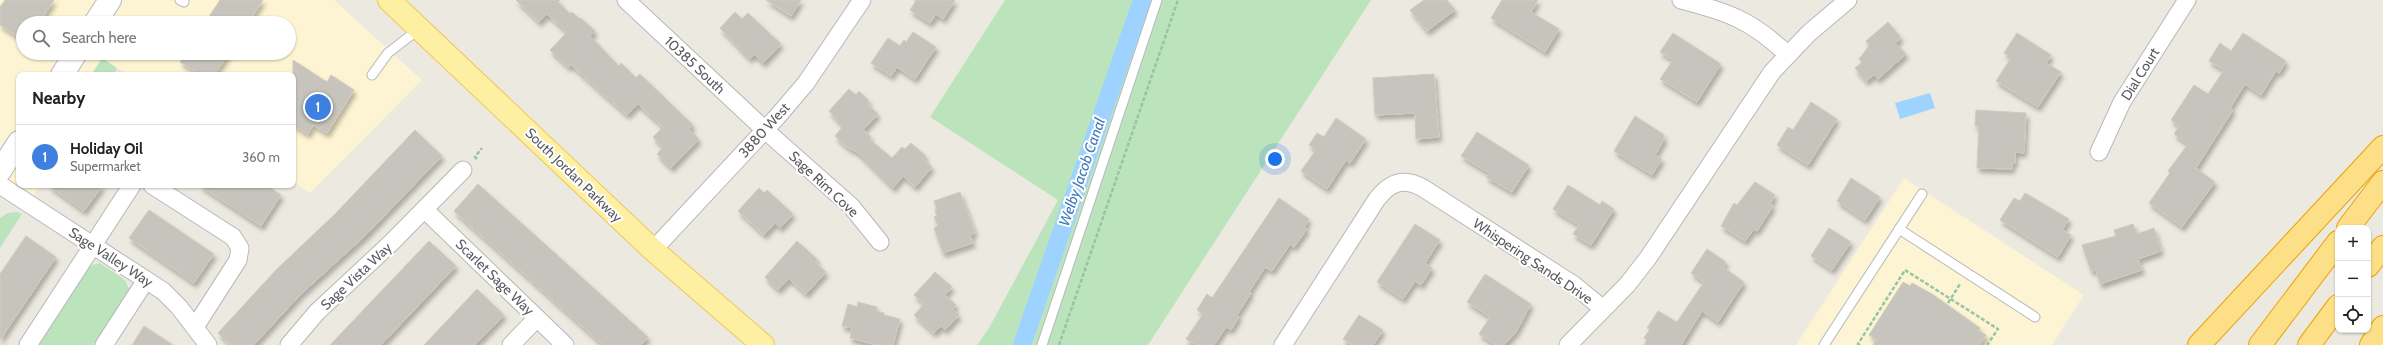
<!DOCTYPE html>
<html lang="en">
<head>
<meta charset="utf-8">
<style>
	:root { --surface:#fff; --page:#f2f2f2; --text:#222; --muted:#767676; --line:#e0e0e0; --accent:#e73b2a }
	body { margin:0; font-family:Cabin,sans-serif; background:var(--page); color:var(--text) }
	.controls { position:absolute; right:12px; bottom:12px; display:grid; overflow:hidden; border-radius:8px; box-shadow:0 1px 3px #0004 }
	.controls button { width:36px; height:36px; display:grid; place-items:center; padding:0; border:0; border-bottom:1px solid var(--line); background:var(--surface); color:var(--text); font:20px sans-serif }
	.you { position:absolute; left:1275px; top:159px; width:14px; height:14px; margin:-10px; border:3px solid #fff; border-radius:50%; background:#1a73e8; box-shadow:0 0 0 6px #1a73e833 }
	.badge { display:grid; place-items:center; width:26px; height:26px; border-radius:50%; background:var(--accent); color:#fff; font-size:13px; font-weight:700 }
	.pin { position:absolute; translate:-50% -50%; border:2px solid #fff; box-shadow:0 1px 4px #0006 }
	.list { margin:0; padding:0; list-style:none }
	h2 { display:flex; justify-content:space-between; align-items:center; height:52px; margin:0; padding:0 16px; font-size:17px }
	h2 small { font-size:13px; font-weight:400; color:var(--muted) }
	.list li { display:grid; grid-template-columns:26px 1fr auto; gap:12px; align-items:center; box-sizing:border-box; height:64px; padding:0 16px; border-top:1px solid var(--line) }
	.list b { display:block; font-size:15px; white-space:nowrap }
	.list p { margin:0; font-size:13px; white-space:nowrap; color:var(--muted) }
	.list em { font-size:13px; font-style:normal; color:var(--muted) }
	.icon { flex:none; width:22px; height:22px; fill:none; stroke:currentColor; stroke-width:2; stroke-linecap:round; stroke-linejoin:round }
	.map { position:relative; flex:none; width:2383px; height:345px; overflow:hidden }
	.search { position:absolute; background:var(--surface); box-shadow:0 1px 3px #0004; left:16px; top:16px; width:280px; height:44px; display:flex; align-items:center; gap:10px; box-sizing:border-box; padding:0 14px; border-radius:22px; color:var(--muted); font-size:15px }
	.panel { position:absolute; background:var(--surface); box-shadow:0 1px 3px #0004; left:16px; top:72px; width:280px; height:116px; border-radius:8px }
	.map>svg:first-child { display:block }
	.commercial { fill:#fdf4d3; fill-rule:evenodd }
	.grass { fill:#bce4bc }
	.water { fill:#9dd3fe }
	.lines { fill:none; stroke-linecap:round; stroke-linejoin:round }
	.canal { stroke:#9dd3fe; stroke-width:18 }
	.building { fill:#c6c4bd; stroke:#d0cbbe; filter:url(#shadow) }
	.lane-casing { stroke:#b6b8bd; stroke-width:11 }
	.street-casing { stroke:#b6b8bd; stroke-width:19 }
	.secondary-casing { stroke:#b6b9bf; stroke-width:24 }
	.primary-casing { stroke:#f0c654; stroke-width:24 }
	.highway-casing { stroke:#eaa302; stroke-width:24 }
	.path { stroke:#95c5a3; stroke-width:2.5; stroke-dasharray:4 2; stroke-linecap:butt }
	.lane { stroke:#fff; stroke-width:9 }
	.street { stroke:#fff; stroke-width:17 }
	.secondary { stroke:#fff; stroke-width:22 }
	.primary { stroke:#fef0a2; stroke-width:22 }
	.highway { stroke:#fcdf86; stroke-width:22 }
	.labels { text-anchor:middle; dominant-baseline:central; stroke-width:4; stroke-linejoin:round; paint-order:stroke }
	.street-label { font-size:14px; fill:#595c61; stroke:#fff }
	.water-label { font-size:15px; font-style:italic; fill:#3f79b8; stroke:#fff }
</style>
</head>
<body>
<div class="map">
<svg width="2383" height="345" viewBox="0 0 2383 345">
	<defs>
		<filter id="shadow"><feDropShadow dx="2.5" dy="4.5" stdDeviation="2" flood-color="#0004"/></filter>
	</defs>
	<rect width="100%" height="100%" fill="#ece9e0"/>
	<g class="commercial">
		<path d="M0 0H334L422 80 310 193 293 182V75H129L117 68 113 75H19V185H40L33 196 0 175ZM23 23H289V53H23Z"/>
		<path d="M1904 178 2084 295 2052 345H1796Z"/>
	</g>
	<g class="grass">
		<path d="M1005 0H1371L1148 345H977L989 328 1058 200 930 117Z"/>
		<path d="M102 58 117 68 113 75H91Z"/>
		<path d="M17 212 22 214 0 248V218L8 213Z"/>
		<path d="M100 263 125 280 129 289 93 345H37L88 266Z"/>
	</g>
	<path class="water" d="M1930 93 1935 108 1900 119 1895 103Z"/>
	<g class="lines">
		<path class="canal" d="M1022 345 1142 0"/>
	</g>
	<g class="building">
		<path d="M5 0H54L39 23H23V40L0 25V7Z"/>
		<path d="M220 0H263L248 23H205Z"/>
		<path d="M516 0H560L558 2 570 14 572 12 580 19 581 18 595 31 590 36 619 66 621 63 636 78 640 74 693 125 689 129 699 139 671 168 657 154 663 147 653 137 663 127 638 104 627 115 571 65 568 67 550 50 567 32 547 14 539 22Z"/>
		<path d="M766 0H801L791 16Z"/>
		<path d="M914 0H955L943 19 936 14 930 23 910 10 916 1Z"/>
		<path d="M1424 0H1447L1455 10 1427 31 1410 10Z"/>
		<path d="M1502 0H1538L1531 12 1559 29 1545 52 1491 18Z"/>
		<path d="M735 12 742 19 748 13 781 44 763 63 754 54 750 59 720 28Z"/>
		<path d="M1888 22 1901 38 1895 43 1906 54 1878 79 1874 75 1866 81 1855 68 1862 62 1859 59 1869 46 1866 41Z"/>
		<path d="M913 32 936 47 915 79 897 67 891 76 871 63 888 38 900 46 904 40 906 42Z"/>
		<path d="M1673 33 1721 64 1697 102 1660 79 1673 60 1660 52Z"/>
		<path d="M2017 33 2051 55 2046 63 2061 72 2038 107 1996 81 2011 58 2004 53Z"/>
		<path d="M2243 33 2286 61 2279 73 2276 71 2261 95 2245 84 2230 108 2233 110 2196 168 2215 182 2182 227 2149 203 2170 173 2168 171 2188 144 2174 134 2179 126 2171 120 2194 85 2208 94 2224 70 2209 61 2220 43 2231 51Z"/>
		<path d="M186 53H229L214 75H201L180 62Z"/>
		<path d="M293 60 327 82 331 75 354 90 327 133 313 125 308 134 293 125Z"/>
		<path d="M1434 74 1439 137 1416 139 1415 113 1375 115 1373 78Z"/>
		<path d="M849 89 856 95 859 91 869 101 867 104 878 114 863 130 871 137 869 139 892 158 902 147 905 149 911 143 926 156 923 159 932 167 915 187 903 176 893 188 857 152 847 147 835 136 843 126 829 111Z"/>
		<path d="M1811 102 1837 119 1808 165 1777 145 1788 127 1793 130Z"/>
		<path d="M1976 110 2026 113 2024 153 2015 152V163H2012V169L1977 168 1979 126H1975Z"/>
		<path d="M1635 116 1663 134 1664 140 1655 155 1662 159 1652 175 1614 151Z"/>
		<path d="M1336 118 1366 139 1350 163 1346 160 1327 189 1301 171 1316 150 1309 145 1317 133 1324 137Z"/>
		<path d="M415 130 442 156 365 236 300 295 254 345H231L218 333 276 270 335 214Z"/>
		<path d="M1477 132 1529 165 1512 192 1486 177 1489 173 1461 156Z"/>
		<path d="M1851 178 1880 197 1865 220 1837 201Z"/>
		<path d="M1755 182 1775 195 1770 204 1773 206 1757 231 1754 229 1745 241 1721 226 1734 203 1737 205Z"/>
		<path d="M478 184 648 337 641 345H603L454 211Z"/>
		<path d="M48 185H103L84 211Z"/>
		<path d="M199 185H266L281 195 261 226Z"/>
		<path d="M1568 185 1600 205 1602 201 1614 209 1591 245 1573 234 1579 225 1553 209Z"/>
		<path d="M759 188 764 193 767 190 793 214 780 228 775 223 764 235 738 211Z"/>
		<path d="M960 192 975 233 970 235 973 243 943 253 934 228 938 226 934 217 937 216 935 210 937 209 934 201Z"/>
		<path d="M2025 193 2069 219 2062 230 2071 235 2058 257 2000 220 2014 198 2020 201Z"/>
		<path d="M1279 198 1309 219 1304 227 1307 229 1294 247 1290 244 1272 271 1265 267 1249 292 1251 293 1237 315 1239 317 1231 330 1226 327 1214 345H1196L1186 339 1203 314 1197 310 1207 294 1212 298Z"/>
		<path d="M149 210 214 254 194 283 129 238Z"/>
		<path d="M1415 224 1440 240 1425 263 1432 268 1421 285 1415 281 1403 299 1377 282Z"/>
		<path d="M2133 224 2137 234 2154 228 2161 251 2138 259 2142 270 2100 284 2096 270 2091 271 2082 245 2116 236 2114 230Z"/>
		<path d="M1829 228 1851 242 1832 270 1811 256Z"/>
		<path d="M26 236 56 257 0 340V274Z"/>
		<path d="M429 241 456 266 381 345H330Z"/>
		<path d="M797 241 818 260 815 262 826 272 806 294 789 279 778 290 765 277Z"/>
		<path d="M1707 249 1726 262 1723 267 1744 282 1718 322 1702 311 1681 345H1644L1647 340 1644 338 1650 329 1647 328 1658 311 1677 322 1704 282 1691 273Z"/>
		<path d="M935 272 952 287 945 295 956 305 953 309 959 315 945 330 941 326 934 333 914 315 924 304 914 295Z"/>
		<path d="M1485 274 1531 304 1516 332 1504 345H1496L1479 334 1490 317 1467 302Z"/>
		<path d="M1903 282 1910 286 1912 283 1932 294 1980 328 1978 330 1986 335 1979 345H1873L1876 340 1869 335Z"/>
		<path d="M477 289 504 315 475 345H424Z"/>
		<path d="M858 302 877 307 876 311 884 313V315L900 319 893 345H877L850 338 852 328 842 326 848 304 857 307Z"/>
		<path d="M1359 315 1383 330 1373 345H1352L1343 339Z"/>
		<path d="M144 326 173 345H132Z"/>
	</g>
	<g class="lines">
		<defs>
			<g id="lane">
				<path d="M180 0 184 2"/>
				<path d="M372 75 388 53 419 29"/>
				<path d="M1899 229 2035 317"/>
				<path d="M1042 345 1157 0"/>
				<path d="M1824 345 1922 194"/>
			</g>
			<g id="street">
				<path d="M626 0 765 130 851 206 880 242"/>
				<path d="M1681 0C1728 12 1751 20 1787 54"/>
				<path d="M2099 152 2122 102 2187 0"/>
				<path d="M0 185 163 291 179 307 208 345"/>
				<path d="M152 185 233 237 240 248 238 260 195 327"/>
				<path d="M425 210 565 345"/>
				<path d="M653 250 777 117 806 83 862 0"/>
				<path d="M28 345 132 185"/>
				<path d="M104 345 146 280"/>
				<path d="M289 345 317 312 391 243 463 170"/>
				<path d="M511 345 537 318"/>
				<path d="M1283 345 1377 199C1390 182 1404 177 1423 188L1574 285 1602 308"/>
				<path d="M1568 345 1627 285 1648 258 1772 72 1809 33 1848 0"/>
			</g>
			<g id="secondary">
				<path d="M95 23 110 0"/>
				<path d="M62 75 76 53"/>
				<path d="M0 171 19 142"/>
			</g>
			<path id="primary" d="M389 0 653 250 763 345"/>
			<g id="highway">
				<path d="M2348 228 2383 182"/>
				<path d="M2368 266 2383 247"/>
				<path d="M2199 345 2383 147"/>
				<path d="M2260 345 2338 242"/>
				<path d="M2309 345 2338 306"/>
				<path d="M2371 345 2383 327"/>
			</g>
		</defs>
		<use href="#lane" class="lane-casing"/>
		<use href="#street" class="street-casing"/>
		<use href="#secondary" class="secondary-casing"/>
		<use href="#primary" class="primary-casing"/>
		<use href="#highway" class="highway-casing"/>
		<g class="path">
			<path d="M477 159 475 157 482 148"/>
			<path d="M1948 303 1960 284"/>
			<path d="M1059 345 1178 0"/>
			<path d="M1860 345 1858 344 1905 270 1998 329 1987 345"/>
		</g>
		<use href="#lane" class="lane"/>
		<use href="#street" class="street"/>
		<use href="#secondary" class="secondary"/>
		<use href="#primary" class="primary"/>
		<use href="#highway" class="highway"/>
	</g>
	<g class="labels">
		<g class="street-label">
			<text transform="translate(695 65) rotate(43)">10385 South</text>
			<text transform="translate(2140 74) rotate(-58)">Dial Court</text>
			<text transform="translate(764 130) rotate(-48)">3880 West</text>
			<text transform="translate(574 175) rotate(44)">South Jordan Parkway</text>
			<text transform="translate(824 184) rotate(43)">Sage Rim Cove</text>
			<text transform="translate(111 257) rotate(33)">Sage Valley Way</text>
			<text transform="translate(1533 261) rotate(34)">Whispering Sands Drive</text>
			<text transform="translate(356 276) rotate(-43)">Sage Vista Way</text>
			<text transform="translate(495 277) rotate(44)">Scarlet Sage Way</text>
		</g>
		<g class="water-label">
			<text transform="translate(1082 172) rotate(-71)">Welby Jacob Canal</text>
		</g>
	</g>
</svg>
<div class="controls">
<button>+</button>
<button>−</button>
<button><svg class="icon" aria-label="locate" viewBox="0 0 24 24"><circle cx="12" cy="12" r="6"/><path d="M12 2v4M12 18v4M2 12h4M18 12h4"/></svg></button>
</div>
<div class="you"></div>
<div class="pin badge" style="left:318px;top:107px;background:#3f7fe0">1</div>
<div class="search"><svg class="icon" aria-label="search" viewBox="0 0 24 24"><circle cx="10" cy="10" r="6"/><path d="M15 15l6 6"/></svg>Search here</div>
<section class="panel">
<h2>Nearby<small></small></h2>
<ul class="list">
<li><span class="badge" style="background:#3f7fe0">1</span><div><b>Holiday Oil</b><p>Supermarket</p></div><em>360 m</em></li>
</ul>
</section>
</div>
</body>
</html>
